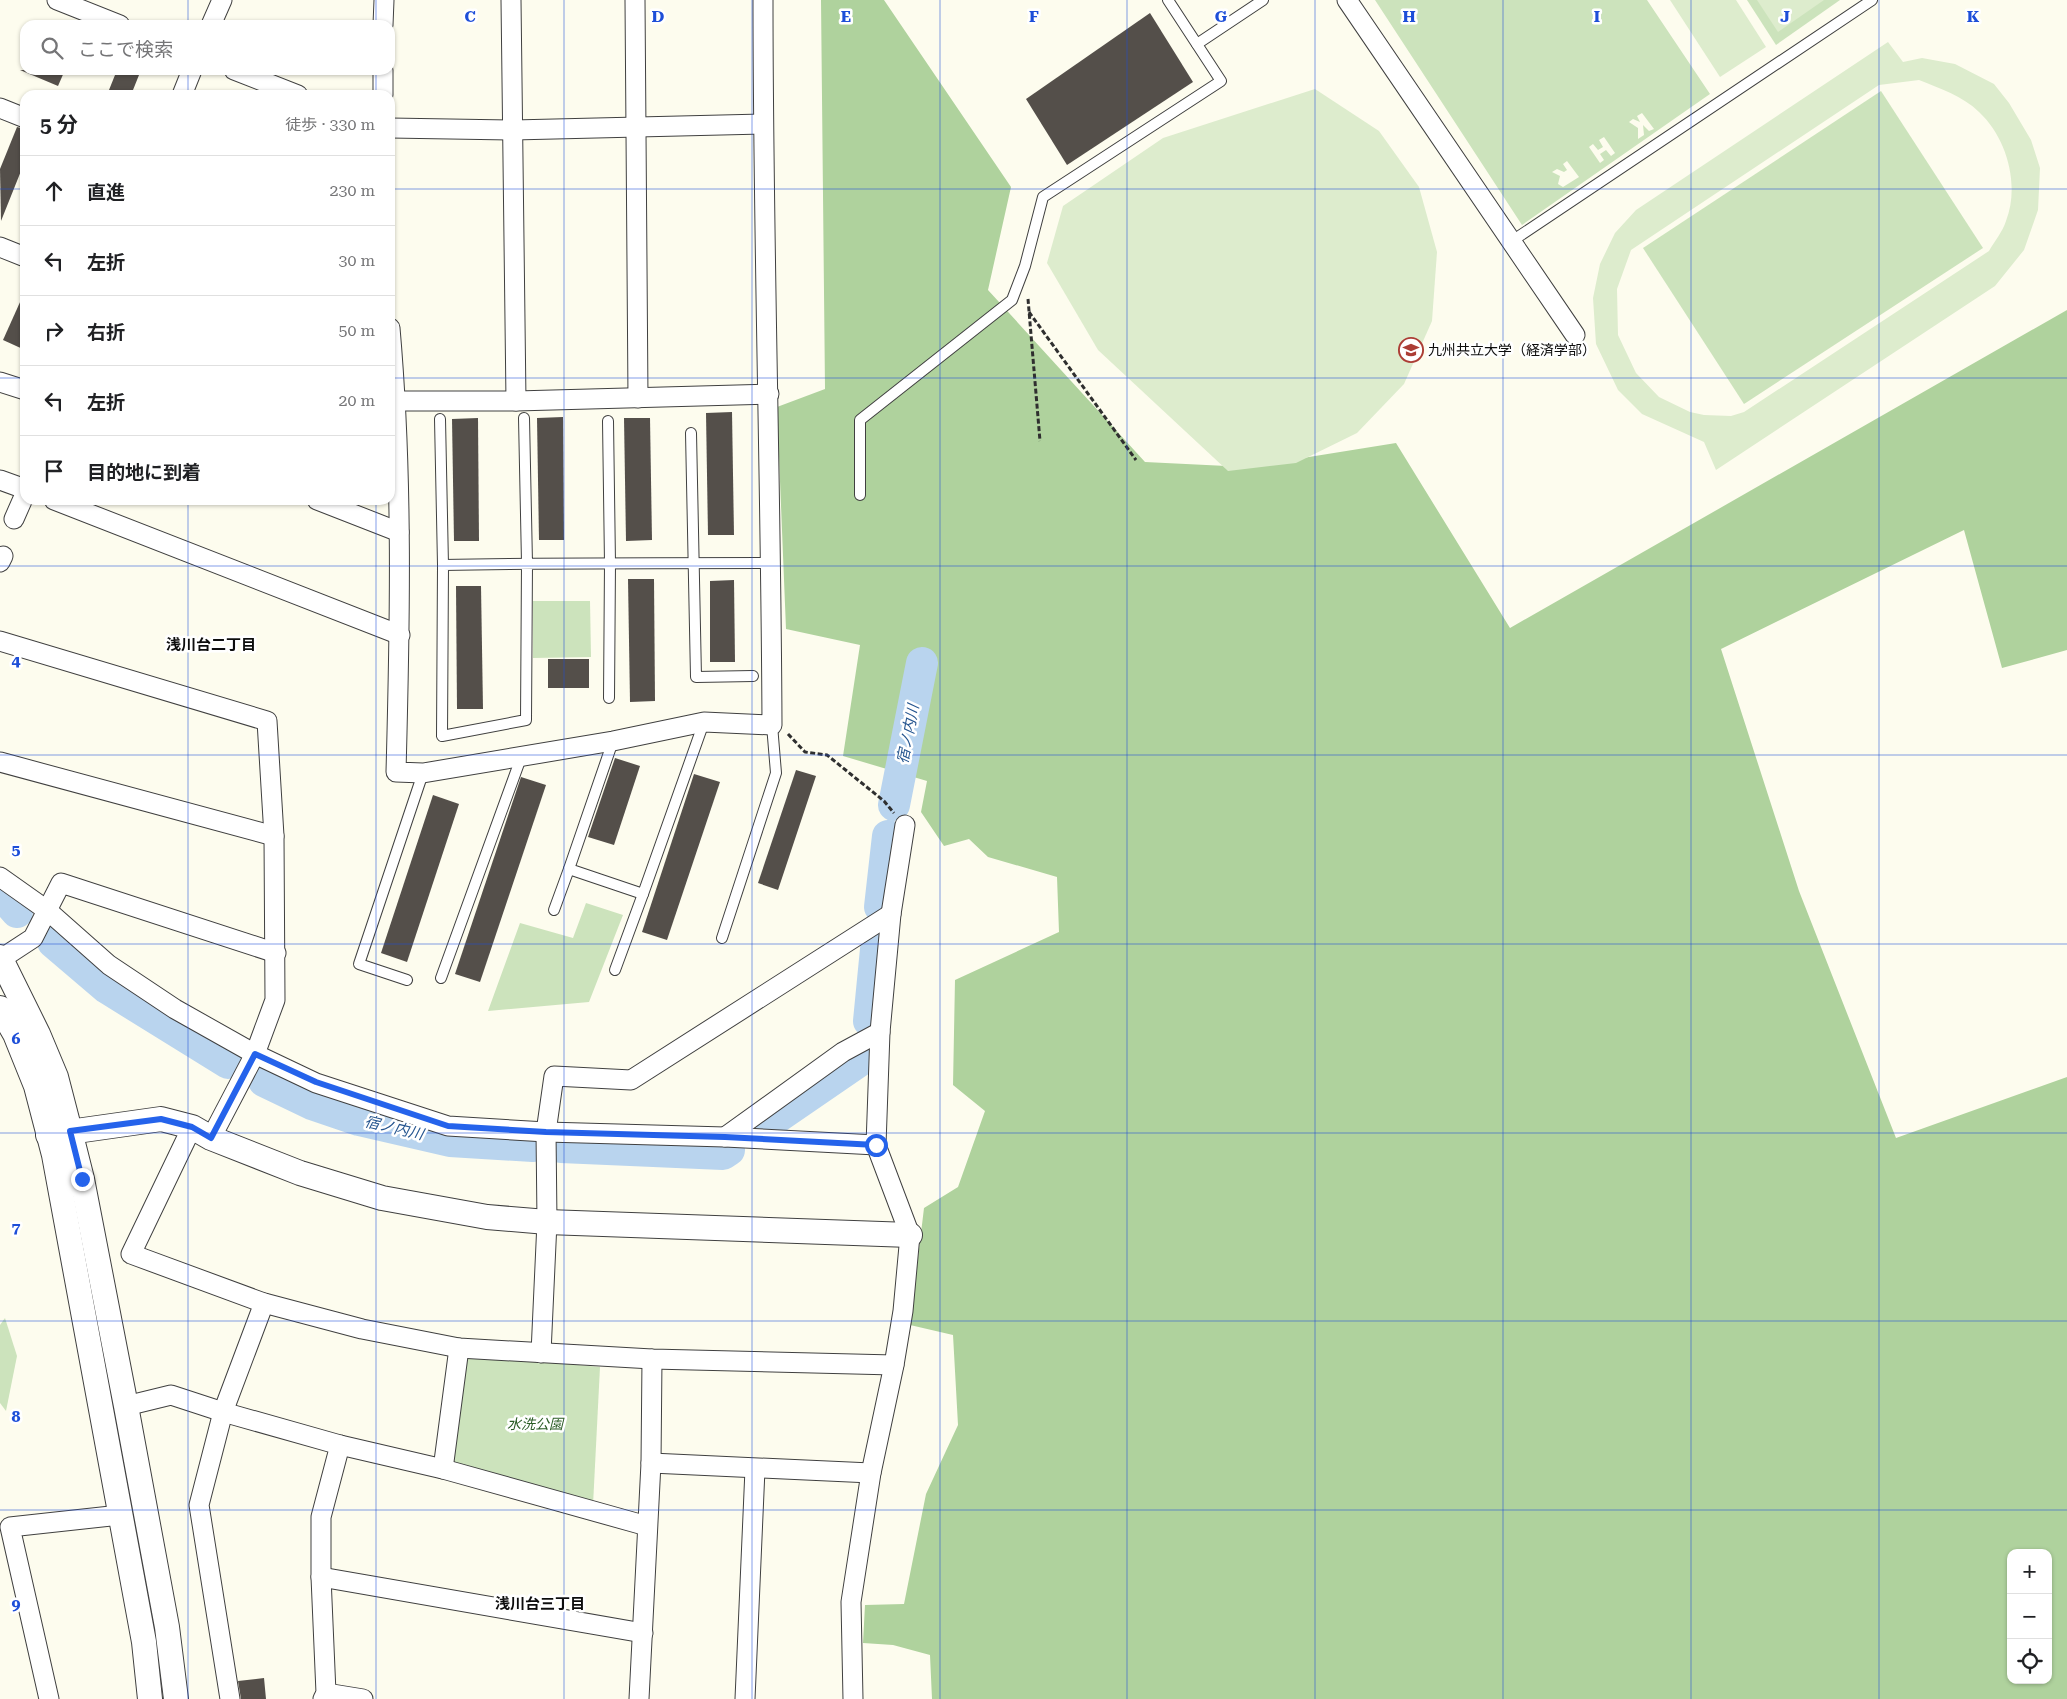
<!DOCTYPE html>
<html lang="ja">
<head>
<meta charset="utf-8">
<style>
	:root { --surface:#fff; --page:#f6f6f6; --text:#202124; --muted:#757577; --line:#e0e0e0 }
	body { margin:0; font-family:"Roboto Serif","Noto Sans JP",serif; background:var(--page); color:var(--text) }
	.controls { position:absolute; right:15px; bottom:15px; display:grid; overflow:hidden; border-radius:10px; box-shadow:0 1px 4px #0004 }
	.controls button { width:45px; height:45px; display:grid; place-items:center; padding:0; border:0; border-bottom:1px solid var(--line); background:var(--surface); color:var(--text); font:25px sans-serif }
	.stop { position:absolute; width:15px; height:15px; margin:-11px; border:4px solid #2563eb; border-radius:50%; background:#fff }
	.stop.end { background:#2563eb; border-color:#fff; box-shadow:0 1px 5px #0008 }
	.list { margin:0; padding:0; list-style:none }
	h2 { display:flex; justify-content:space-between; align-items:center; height:65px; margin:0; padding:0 20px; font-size:21px }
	h2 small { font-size:16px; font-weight:400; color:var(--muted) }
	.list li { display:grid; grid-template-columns:32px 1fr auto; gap:15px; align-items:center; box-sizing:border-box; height:70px; padding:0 20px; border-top:1px solid var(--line) }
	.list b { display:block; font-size:19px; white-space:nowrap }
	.list em { font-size:16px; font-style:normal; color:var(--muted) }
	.icon { flex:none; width:28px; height:28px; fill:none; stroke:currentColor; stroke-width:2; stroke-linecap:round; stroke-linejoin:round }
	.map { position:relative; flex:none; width:2067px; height:1699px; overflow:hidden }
	.search { position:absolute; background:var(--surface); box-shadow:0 1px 4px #0004; left:20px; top:20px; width:375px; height:55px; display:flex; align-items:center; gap:12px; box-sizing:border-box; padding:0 18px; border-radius:15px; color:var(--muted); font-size:19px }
	.panel { position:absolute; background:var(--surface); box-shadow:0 1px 4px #0004; left:20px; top:90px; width:375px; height:415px; border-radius:15px }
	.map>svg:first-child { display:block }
	.green { fill:#cce3bc; fill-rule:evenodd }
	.forest { fill:#afd29d; fill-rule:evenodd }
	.pitch { fill:#ddeccd; fill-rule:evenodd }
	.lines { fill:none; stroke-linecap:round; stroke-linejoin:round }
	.river { stroke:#b9d4ee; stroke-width:32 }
	.building { fill:#544f4a }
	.service-casing { stroke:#404040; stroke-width:12 }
	.minor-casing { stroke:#404040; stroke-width:21 }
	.tertiary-casing { stroke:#404040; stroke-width:26 }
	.path { stroke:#2f2f2f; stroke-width:3; stroke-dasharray:5 2.5; stroke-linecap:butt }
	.service { stroke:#fff; stroke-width:10 }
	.minor { stroke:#fff; stroke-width:19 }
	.tertiary { stroke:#fff; stroke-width:24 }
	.route { stroke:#2563eb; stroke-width:6 }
	.grid { fill:none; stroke:#1d4ed8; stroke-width:1; stroke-opacity:0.55 }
	.labels { text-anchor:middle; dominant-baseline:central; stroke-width:5; stroke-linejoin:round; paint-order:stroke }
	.poi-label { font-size:14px; fill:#0d0d0d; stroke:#fff; text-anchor:start }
	.park-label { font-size:14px; font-style:italic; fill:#2a5c25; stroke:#fff }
	.neighbourhood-label { font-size:15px; font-weight:bold; fill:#0d0d0d; stroke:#fff }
	.water-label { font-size:15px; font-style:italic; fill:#25558f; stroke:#fff }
	.grid-label { font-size:16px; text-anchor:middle; font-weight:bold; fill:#1d4ed8; stroke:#fff; stroke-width:5; stroke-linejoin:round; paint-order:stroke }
</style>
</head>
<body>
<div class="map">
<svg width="2067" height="1699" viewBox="0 0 2067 1699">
	<rect width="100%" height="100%" fill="#fdfcee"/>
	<g class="green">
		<path d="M1375 0H1647L1710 94 1522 225ZM1642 113 1654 129 1649 131 1643 125 1644 135 1638 139V128L1629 122 1633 119 1640 122 1637 116ZM1604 137 1615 153 1611 156 1606 150 1600 154 1604 160 1600 163 1589 147 1593 144 1598 150 1603 147 1599 140ZM1567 161 1579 177 1563 187 1558 184 1560 176 1552 172 1557 169 1564 172 1567 170 1563 164Z"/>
		<path d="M1747 0H1840L1776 45Z"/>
		<path d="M1881 91 1983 248 1744 404 1643 248Z"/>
		<path d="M533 601H590L591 657 533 658Z"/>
		<path d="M586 903 623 915 589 1002 488 1011 520 923 573 938Z"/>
		<path d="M5 1318 17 1356 6 1411 0 1403V1325Z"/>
		<path d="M466 1355 600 1367 593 1505 448 1465Z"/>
	</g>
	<path class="forest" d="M821 0H884L1011 187 988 290 1145 462 1247 467 1396 443 1510 628 2067 310V650L2002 668 1964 530 1721 649 1799 891 1896 1138 2067 1077V1699H932L930 1655 893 1645 863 1643 865 1605 904 1604 926 1494 958 1425 953 1335 910 1325 924 1208 958 1187 985 1111 953 1085 955 980 1059 932 1057 877 988 857 969 839 944 846 921 812 927 781 843 756 860 645 786 629 777 407 825 389ZM2011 1553H2048V1680H2011Z"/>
	<g class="pitch">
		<path d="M1670 0H1736L1766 47 1720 77Z"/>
		<path d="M1757 0H1824L1778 32Z"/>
		<path d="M1888 42 1903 62 1922 58 1955 64 1994 84 2009 103 2031 140 2040 168 2038 210 2024 250 1995 286 1716 470 1704 442 1642 414 1618 390 1596 344 1593 298 1600 264 1615 233 1636 210ZM1919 80C1939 88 1963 96 1979 112 2007 138 2020 185 2006 221 2003 231 1994 242 1989 251L1744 412 1731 416 1704 415 1690 412 1659 397 1636 373 1618 335 1617 289 1631 250 1879 85Z"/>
		<path d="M1315 89 1379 131 1419 187 1437 252 1432 321 1404 384 1357 433 1296 463 1228 471 1098 350 1047 263 1063 206 1163 138Z"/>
	</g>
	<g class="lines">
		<g class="river">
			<path d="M894 805 922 663"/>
			<path d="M0 893 17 912"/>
			<path d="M880 907 888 836"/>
			<path d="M53 942 107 988 228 1063"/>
			<path d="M869 1021 877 939"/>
			<path d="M264 1081 312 1104 359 1120 450 1141 533 1146"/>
			<path d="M763 1127 865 1057"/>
			<path d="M561 1147 723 1154 729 1150"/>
		</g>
	</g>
	<g class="building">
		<path d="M1150 13 1193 82 1067 165 1026 99Z"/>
		<path d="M20 70H65L58 86Z"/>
		<path d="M117 70H141L131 95H107Z"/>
		<path d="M17 127 25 129V161L1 221 0 169Z"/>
		<path d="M25 291V350L3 340Z"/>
		<path d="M732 412 734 535H708L706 413Z"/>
		<path d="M563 417 564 540H539L537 418Z"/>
		<path d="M478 418 479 541H454L452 419Z"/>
		<path d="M624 418H650L652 540 626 541Z"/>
		<path d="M628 579H654L655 701 630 702Z"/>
		<path d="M734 580 735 662H710V581Z"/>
		<path d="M456 586H481L483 709H457Z"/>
		<rect x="548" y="659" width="41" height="29"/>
		<path d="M615 758 640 766 614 845 588 837Z"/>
		<path d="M796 770 816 776 778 890 758 883Z"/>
		<path d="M694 774 720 782 667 940 642 932Z"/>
		<path d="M521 777 546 785 480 982 455 974Z"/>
		<path d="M433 795 459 804 407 962 381 953Z"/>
		<path d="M264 1678 266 1699H241L238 1681Z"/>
	</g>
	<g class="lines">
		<defs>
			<g id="service">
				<path d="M1197 44 1263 0"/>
				<path d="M1512 241 1872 0"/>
				<path d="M524 418 527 563 526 720 442 736 443 565C552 563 662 563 772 563"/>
				<path d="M440 419 443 565"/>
				<path d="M608 421 610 563 609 698"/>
				<path d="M691 433 696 677 753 676"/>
				<path d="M860 495V420L1012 300 1025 266 1043 197 1221 81 1168 0"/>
				<path d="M613 741 569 869 643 894 704 722"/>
				<path d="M554 910 569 869"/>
				<path d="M722 938 776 773 772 725"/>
				<path d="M615 970 643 894"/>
				<path d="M441 978 522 755"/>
				<path d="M407 980 359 964 423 773"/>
			</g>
			<g id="minor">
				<path d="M57 0 120 25"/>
				<path d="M511 0 516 401"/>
				<path d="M635 0 638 398"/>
				<path d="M1347 0 1575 335"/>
				<path d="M211 25 222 0"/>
				<path d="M383 25 384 0"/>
				<path d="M234 70 298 95"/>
				<path d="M182 95 192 70"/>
				<path d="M383 95V70"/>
				<path d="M0 108 25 118"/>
				<path d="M390 128 513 130 763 124"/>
				<path d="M0 247 25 257"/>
				<path d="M390 328C403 476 400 624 396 772L423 773 613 741 704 722 772 725C771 483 763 242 763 0"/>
				<path d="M0 382 25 390"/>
				<path d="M390 399 396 401H516L769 394"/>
				<path d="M0 480 25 489"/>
				<path d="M54 500 400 635"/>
				<path d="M317 500 399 532"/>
				<path d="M14 519 25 494"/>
				<path d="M0 562 3 556"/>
				<path d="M0 641 267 721 274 836 275 1000 255 1054 211 1138"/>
				<path d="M0 762 274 836"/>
				<path d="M0 877 48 911 109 965 175 1009 255 1054 316 1083 448 1126 546 1132 725 1137 876 1145"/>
				<path d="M1 959 33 938 61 883 276 953"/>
				<path d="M192 1127 131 1254 264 1303 362 1329 459 1348 652 1359 894 1365"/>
				<path d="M725 1137 843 1052 880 1032"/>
				<path d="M541 1353 547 1222 546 1132 554 1076 631 1080 891 914"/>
				<path d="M126 1406 171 1395 223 1412 340 1445 443 1469 647 1526"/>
				<path d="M651 1463 871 1473"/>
				<path d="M443 1469 459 1348"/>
				<path d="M321 1577 643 1633"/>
				<path d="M326 1693 363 1699"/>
				<path d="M49 1699 10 1527 120 1515"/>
				<path d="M230 1699 199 1505 223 1412 264 1303"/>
				<path d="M323 1699 326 1693 321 1577V1517L340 1445"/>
				<path d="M639 1699 651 1463 652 1359"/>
				<path d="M745 1699 755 1469"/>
				<path d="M853 1699 851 1602 871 1473 894 1365 903 1311 910 1235 876 1145 880 1032 891 914 905 825"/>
			</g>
			<g id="tertiary">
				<path d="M0 957 38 1034 56 1077 70 1131 82 1179 126 1406 167 1627 176 1699"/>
				<path d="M0 1008 15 1034 36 1086 54 1155 144 1642 150 1699"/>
				<path d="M48 1135 161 1119 192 1127 211 1138 300 1173 382 1198 487 1217 547 1222 910 1235"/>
			</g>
		</defs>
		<use href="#service" class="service-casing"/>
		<use href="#minor" class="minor-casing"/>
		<use href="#tertiary" class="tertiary-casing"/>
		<g class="path">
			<path d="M1028 299 1040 441"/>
			<path d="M1029 312 1136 460"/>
			<path d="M788 734 805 752 827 755 884 801 894 813"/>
		</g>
		<use href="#service" class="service"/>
		<use href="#minor" class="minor"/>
		<use href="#tertiary" class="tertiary"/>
	</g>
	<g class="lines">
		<path class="route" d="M82 1179 70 1131 161 1119 192 1127 211 1138 255 1054 316 1082 448 1126 546 1132 725 1137 876 1145"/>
	</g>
	<path class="grid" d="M188 0V25M376 0V25M564 0V1699M752 0V1699M940 0V1699M1127 0V1699M1315 0V1699M1503 0V1699M1691 0V1699M1879 0V1699M188 70V95M376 70V95M0 189H25M390 189H2067M0 378H25M390 378H2067M188 500V1699M376 500V1699M0 566H2067M0 755H2067M0 944H2067M0 1133H2067M0 1321H2067M0 1510H2067"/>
	<defs>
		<symbol id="university-ring" viewBox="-11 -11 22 22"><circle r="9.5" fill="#fff" stroke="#ac3d35" stroke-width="1.5"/><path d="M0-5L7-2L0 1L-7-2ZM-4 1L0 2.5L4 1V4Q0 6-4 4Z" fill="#ac3d35"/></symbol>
	</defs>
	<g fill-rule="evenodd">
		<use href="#university-ring" x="1397" y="336" width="28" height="28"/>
	</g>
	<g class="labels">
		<g class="poi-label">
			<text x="1428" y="350">九州共立大学（経済学部）</text>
		</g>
		<g class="park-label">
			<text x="535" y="1424">水洗公園</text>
		</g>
		<g class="neighbourhood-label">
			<text x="211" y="645">浅川台二丁目</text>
			<text x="540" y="1604">浅川台三丁目</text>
		</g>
		<g class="water-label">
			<text transform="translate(908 734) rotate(-79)">宿ノ内川</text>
			<text transform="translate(394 1128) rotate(13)">宿ノ内川</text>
		</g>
	</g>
	<g class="grid-label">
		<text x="470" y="22">C</text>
		<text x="658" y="22">D</text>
		<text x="846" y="22">E</text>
		<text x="1034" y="22">F</text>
		<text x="1221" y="22">G</text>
		<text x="1409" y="22">H</text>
		<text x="1597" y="22">I</text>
		<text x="1785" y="22">J</text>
		<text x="1973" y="22">K</text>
		<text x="16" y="666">4</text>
		<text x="16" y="855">5</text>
		<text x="16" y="1044">6</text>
		<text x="16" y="1233">7</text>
		<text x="16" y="1422">8</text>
		<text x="16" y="1610">9</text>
	</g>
</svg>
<div class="controls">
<button>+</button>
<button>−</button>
<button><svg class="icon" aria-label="locate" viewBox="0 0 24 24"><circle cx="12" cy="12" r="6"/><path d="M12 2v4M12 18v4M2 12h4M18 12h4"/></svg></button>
</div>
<div class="stop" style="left:876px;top:1145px"></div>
<div class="stop end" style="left:82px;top:1179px"></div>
<div class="search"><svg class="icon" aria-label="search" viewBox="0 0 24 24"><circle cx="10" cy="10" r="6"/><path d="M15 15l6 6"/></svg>ここで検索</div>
<section class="panel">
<h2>5 分<small>徒歩 · 330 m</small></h2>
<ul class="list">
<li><svg class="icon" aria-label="ahead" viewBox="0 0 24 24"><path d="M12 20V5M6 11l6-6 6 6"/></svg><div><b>直進</b></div><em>230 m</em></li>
<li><svg class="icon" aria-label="left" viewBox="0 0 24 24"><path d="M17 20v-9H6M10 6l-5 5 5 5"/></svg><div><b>左折</b></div><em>30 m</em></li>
<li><svg class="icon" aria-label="right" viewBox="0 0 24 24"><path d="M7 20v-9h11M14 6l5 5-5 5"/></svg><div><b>右折</b></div><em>50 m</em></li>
<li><svg class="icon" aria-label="left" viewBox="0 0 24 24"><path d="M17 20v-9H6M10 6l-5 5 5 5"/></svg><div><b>左折</b></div><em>20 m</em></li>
<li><svg class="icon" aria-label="arrive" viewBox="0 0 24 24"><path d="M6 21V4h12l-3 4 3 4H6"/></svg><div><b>目的地に到着</b></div></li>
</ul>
</section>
</div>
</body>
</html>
